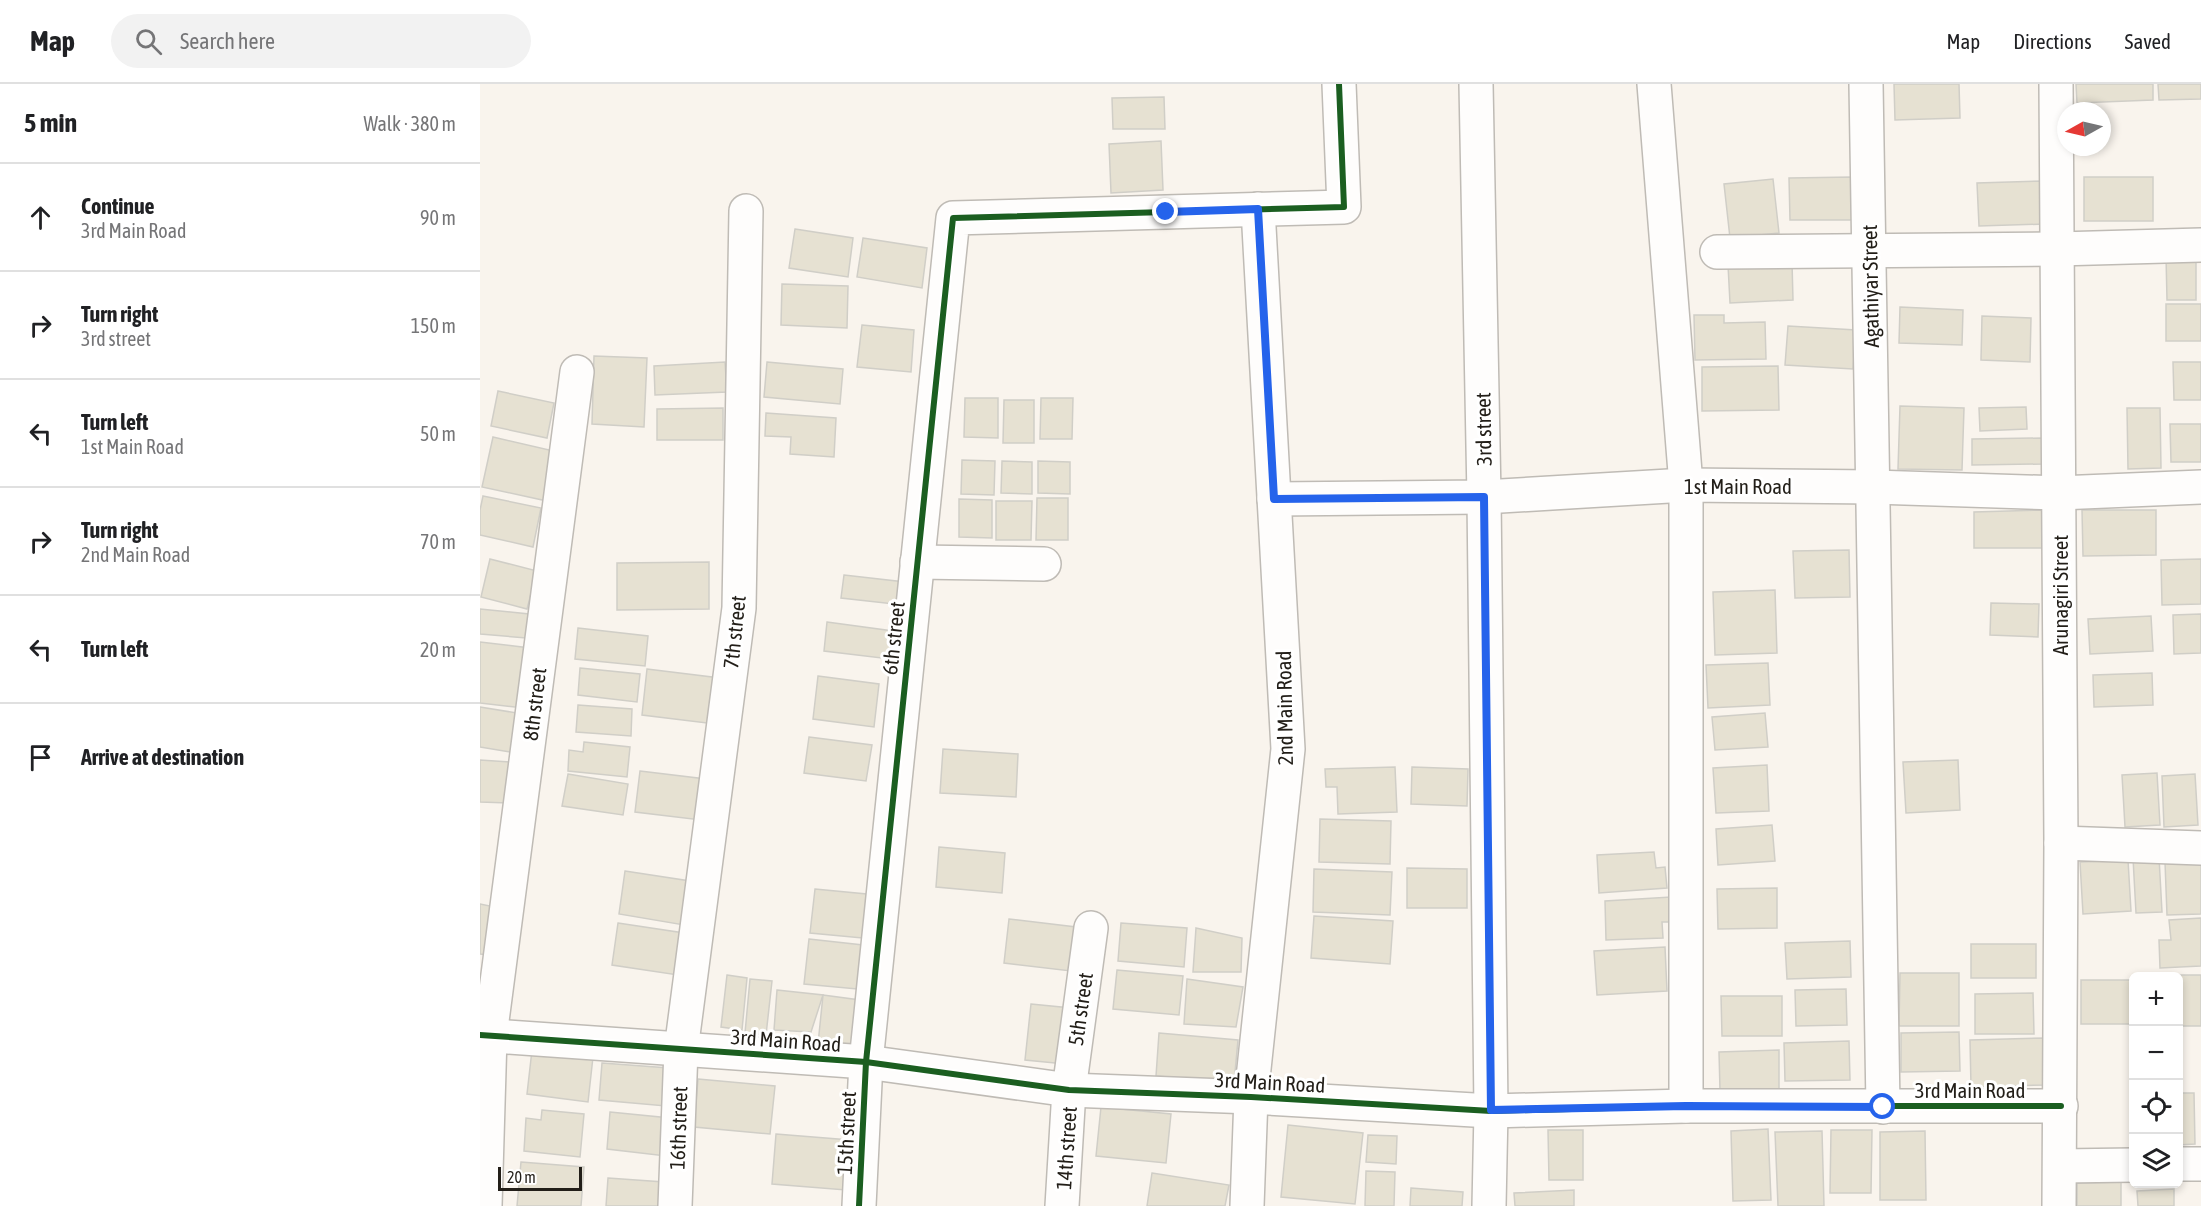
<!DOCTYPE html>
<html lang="en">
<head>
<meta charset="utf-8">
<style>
	:root { --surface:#fff; --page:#f2f2f2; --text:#202124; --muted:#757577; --line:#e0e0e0 }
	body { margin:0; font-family:"Asap Condensed",sans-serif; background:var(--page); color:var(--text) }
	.controls { position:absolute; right:18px; bottom:18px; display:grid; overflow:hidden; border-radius:9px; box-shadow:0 3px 9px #0003 }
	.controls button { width:54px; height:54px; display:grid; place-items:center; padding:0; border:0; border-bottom:2px solid var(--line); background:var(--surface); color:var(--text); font:30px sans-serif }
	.compass { position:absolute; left:1577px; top:18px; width:54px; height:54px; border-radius:50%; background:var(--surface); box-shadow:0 3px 9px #0003; rotate:262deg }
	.scale { position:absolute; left:18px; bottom:15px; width:84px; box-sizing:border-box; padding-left:6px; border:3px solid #221e18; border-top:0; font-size:16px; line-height:21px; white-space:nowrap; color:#221e18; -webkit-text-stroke:4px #fff; paint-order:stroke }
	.stop { position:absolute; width:18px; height:18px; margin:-14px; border:4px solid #2563eb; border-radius:50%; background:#fff }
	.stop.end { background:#2563eb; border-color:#fff; box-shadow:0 2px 6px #0008 }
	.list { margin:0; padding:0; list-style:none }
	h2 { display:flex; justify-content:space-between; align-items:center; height:78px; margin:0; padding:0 24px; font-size:26px }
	h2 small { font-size:20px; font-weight:400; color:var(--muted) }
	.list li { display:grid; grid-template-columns:39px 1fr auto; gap:18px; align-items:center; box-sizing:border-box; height:108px; padding:0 24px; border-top:2px solid var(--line) }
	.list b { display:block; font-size:22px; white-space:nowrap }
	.list p { margin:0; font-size:20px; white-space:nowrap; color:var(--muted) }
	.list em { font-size:20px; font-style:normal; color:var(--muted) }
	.icon { flex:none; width:33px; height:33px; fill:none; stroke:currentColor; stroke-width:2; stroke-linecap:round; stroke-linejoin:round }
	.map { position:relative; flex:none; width:1721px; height:1122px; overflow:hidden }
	header { display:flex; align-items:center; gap:36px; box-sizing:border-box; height:84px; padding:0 30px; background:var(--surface); border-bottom:2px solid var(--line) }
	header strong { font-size:28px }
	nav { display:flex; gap:33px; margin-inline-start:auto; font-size:21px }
	.search { width:420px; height:54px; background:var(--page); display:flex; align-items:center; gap:15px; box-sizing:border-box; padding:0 21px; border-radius:33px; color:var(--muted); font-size:22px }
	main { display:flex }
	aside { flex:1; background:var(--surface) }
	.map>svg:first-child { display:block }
	.building { fill:#e6e1d2; stroke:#d0cec7; stroke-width:1.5 }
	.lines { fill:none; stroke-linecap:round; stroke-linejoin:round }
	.minor-casing { stroke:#bfbbb5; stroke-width:36 }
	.minor { stroke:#fefdfc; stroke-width:33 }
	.cycleway-casing { stroke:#fff; stroke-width:10 }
	.cycleway { stroke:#1b5e20; stroke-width:6 }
	.route { stroke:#2563eb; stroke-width:8 }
	.labels { text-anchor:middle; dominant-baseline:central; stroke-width:6; stroke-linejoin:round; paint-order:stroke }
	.street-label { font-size:21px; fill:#221e18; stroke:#fff }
</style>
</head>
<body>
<header>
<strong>Map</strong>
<div class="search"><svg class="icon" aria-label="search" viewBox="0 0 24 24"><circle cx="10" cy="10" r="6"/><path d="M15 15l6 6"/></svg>Search here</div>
<nav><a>Map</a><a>Directions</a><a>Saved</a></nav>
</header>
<main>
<aside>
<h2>5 min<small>Walk · 380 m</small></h2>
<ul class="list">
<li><svg class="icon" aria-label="ahead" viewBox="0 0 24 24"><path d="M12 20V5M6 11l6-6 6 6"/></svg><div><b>Continue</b><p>3rd Main Road</p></div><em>90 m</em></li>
<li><svg class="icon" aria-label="right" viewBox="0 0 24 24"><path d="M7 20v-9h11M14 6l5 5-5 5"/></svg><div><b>Turn right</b><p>3rd street</p></div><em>150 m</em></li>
<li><svg class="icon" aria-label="left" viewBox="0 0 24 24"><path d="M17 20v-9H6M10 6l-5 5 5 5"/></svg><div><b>Turn left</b><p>1st Main Road</p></div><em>50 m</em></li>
<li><svg class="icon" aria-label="right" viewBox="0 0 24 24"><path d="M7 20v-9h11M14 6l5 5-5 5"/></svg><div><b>Turn right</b><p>2nd Main Road</p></div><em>70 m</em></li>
<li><svg class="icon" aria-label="left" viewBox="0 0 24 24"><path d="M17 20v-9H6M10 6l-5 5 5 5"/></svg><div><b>Turn left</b></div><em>20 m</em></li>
<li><svg class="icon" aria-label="arrive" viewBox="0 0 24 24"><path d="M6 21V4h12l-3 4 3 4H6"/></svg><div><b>Arrive at destination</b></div></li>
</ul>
</aside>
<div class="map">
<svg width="1721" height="1122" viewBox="0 0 1721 1122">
	<rect width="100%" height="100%" fill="#f9f4ed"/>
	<g class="building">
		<path d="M1414 0H1479L1480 34 1415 36Z"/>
		<path d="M1596 0H1673V16L1597 19Z"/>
		<path d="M1678 0H1721V15L1679 16Z"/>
		<path d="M684 13 685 45H633L632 14Z"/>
		<path d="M681 57 683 106 631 109 629 60Z"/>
		<path d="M1372 93 1373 136H1310L1309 94Z"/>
		<rect x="1604" y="93" width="69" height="44"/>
		<path d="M1293 95 1299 149 1250 154 1244 100Z"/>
		<path d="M1564 97 1565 140 1499 142 1497 99Z"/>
		<path d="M315 145 373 154 368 193 309 184Z"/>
		<path d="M383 154 447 164 442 204 377 193Z"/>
		<path d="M1686 172H1716V216H1687Z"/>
		<path d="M1312 178 1313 216 1250 219 1248 181Z"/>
		<path d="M302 200 368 202 367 244 301 241Z"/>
		<rect x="1686" y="220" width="35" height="37"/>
		<path d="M1420 223 1483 226 1482 261 1419 259Z"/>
		<path d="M1214 231H1244V239L1285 238 1286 275 1215 276Z"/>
		<path d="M1502 232 1551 234 1550 278 1501 276Z"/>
		<path d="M382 241 434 246 431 288 377 283Z"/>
		<path d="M1308 242 1376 246 1373 285 1305 281Z"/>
		<path d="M114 272 167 274 164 343 112 340Z"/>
		<path d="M245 278 247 308 175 311 174 282Z"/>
		<path d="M287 278 363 285 360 320 284 313Z"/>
		<path d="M1693 278H1721V316H1694Z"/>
		<path d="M1298 282 1299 326 1222 327V283Z"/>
		<path d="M18 307 74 319 67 354 11 342Z"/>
		<path d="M485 314H518V354L484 353Z"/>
		<path d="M561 314H593L592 355H560Z"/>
		<path d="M524 316H554V359H523Z"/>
		<path d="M1420 322 1484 324 1482 386 1418 385Z"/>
		<path d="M1546 323 1547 345 1500 347 1499 324Z"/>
		<path d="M243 324V356H177V325Z"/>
		<path d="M1647 324H1680L1681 384 1648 385Z"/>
		<path d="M286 329 356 334 354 373 310 370 311 353 285 352Z"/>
		<path d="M1690 340H1721V378H1691Z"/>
		<path d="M13 353 78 368 67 417 2 403Z"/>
		<path d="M1562 354V380L1492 381V355Z"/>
		<path d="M482 376 515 377 514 411 481 410Z"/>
		<path d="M522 377 552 378V410L521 409Z"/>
		<path d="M558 377 590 378V410L558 409Z"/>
		<path d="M3 412 61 424 53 463 0 451V426Z"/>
		<path d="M557 414H588V456H556Z"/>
		<path d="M479 415 512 416V454L479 453Z"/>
		<path d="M516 417H552L551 456H516Z"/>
		<path d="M1562 426V464H1494V428Z"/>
		<path d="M1602 426H1676V471L1603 472Z"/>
		<path d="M1369 466 1370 513 1315 514 1313 467Z"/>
		<path d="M10 475 57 487 47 525 1 513Z"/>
		<path d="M1721 475V520L1682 521 1681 476Z"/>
		<path d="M229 478V525L137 526V479Z"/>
		<path d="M364 491 425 498 423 521 361 514Z"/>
		<path d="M1295 506 1297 569 1235 571 1233 508Z"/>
		<path d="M1511 519 1559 520 1558 553 1510 551Z"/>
		<path d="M0 525 49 530 46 554 0 550Z"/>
		<path d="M1721 530V569L1694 570 1693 531Z"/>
		<path d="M1671 532 1673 567 1610 570 1608 535Z"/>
		<path d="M347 538 413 547 410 575 344 567Z"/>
		<path d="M98 544 168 552 165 582 95 575Z"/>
		<path d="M0 558 50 564 44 624 0 619Z"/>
		<path d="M1288 579 1290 621 1228 624 1226 581Z"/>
		<path d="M100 584 160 590 157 618 98 611Z"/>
		<path d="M167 585 240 594 235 640 162 631Z"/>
		<path d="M1672 589 1673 621 1614 623 1613 591Z"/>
		<path d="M338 592 399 600 394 643 333 635Z"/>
		<path d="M98 621 152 625 151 652 96 648Z"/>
		<path d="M0 623 43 630 36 669 0 663Z"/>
		<path d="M1285 629 1288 663 1235 666 1232 633Z"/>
		<path d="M329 653 392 661 386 697 324 689Z"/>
		<path d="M104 658 150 663 147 693 88 687 89 666 103 668Z"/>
		<path d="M463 665 538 670 536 713 460 709Z"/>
		<path d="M0 676 30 678 28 719 0 718Z"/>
		<path d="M1478 676 1480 726 1426 729 1423 678Z"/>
		<path d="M1287 681 1289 727 1236 729 1233 684Z"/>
		<path d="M915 683 917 728 858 730 857 703H846L845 685Z"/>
		<path d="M932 683 988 685 987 722 931 720Z"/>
		<path d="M160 687 226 695 221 736 155 728Z"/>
		<path d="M1677 689 1680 741 1645 743 1642 691Z"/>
		<path d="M88 690 148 700 143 731 82 722Z"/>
		<path d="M1715 690 1718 741 1684 743 1682 692Z"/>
		<path d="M840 735 911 737 910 780 839 778Z"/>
		<path d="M1292 741 1295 777 1238 781 1236 745Z"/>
		<path d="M459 763 525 769 522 809 456 803Z"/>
		<path d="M1174 768 1176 784 1185 783 1187 804 1119 809 1117 771Z"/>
		<path d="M1679 773 1682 828 1656 829 1653 774Z"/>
		<path d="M1648 776 1651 827 1603 830 1600 778Z"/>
		<path d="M1721 777V830L1687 831 1685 778Z"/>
		<path d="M927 784 987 785V824H927Z"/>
		<path d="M834 785 912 788 910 831 833 828Z"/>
		<path d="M145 787 210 797 204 841 139 830Z"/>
		<path d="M1297 804V844L1238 845 1237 805Z"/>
		<path d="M335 805 397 811 393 855 330 849Z"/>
		<path d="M1191 813 1192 838H1182L1183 854 1126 856 1125 817Z"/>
		<path d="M0 820 15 823 8 871 0 870Z"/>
		<path d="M834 832 913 837 910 880 831 874Z"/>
		<path d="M1721 834V882L1680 884 1679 856H1691L1689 836Z"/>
		<path d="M529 835 596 843 591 887 524 879Z"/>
		<path d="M138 839 204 849 198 891 132 881Z"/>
		<path d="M641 839 707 844 704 883 638 877Z"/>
		<path d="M716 844 762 854 761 888H713Z"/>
		<path d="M329 855 392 862 388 906 324 900Z"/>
		<path d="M1370 857 1371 893 1307 895 1305 859Z"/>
		<rect x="1491" y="860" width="65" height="34"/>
		<path d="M1185 863 1187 907 1117 911 1114 867Z"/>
		<path d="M637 886 703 892 699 931 633 925Z"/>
		<path d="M1420 889H1479V942H1419Z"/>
		<path d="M247 891 267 894 262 946 241 943Z"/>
		<path d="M1687 891H1721V942H1698V892Z"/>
		<path d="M270 895 292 897 286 951 265 949Z"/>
		<path d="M707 895 763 903 756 943 704 940Z"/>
		<rect x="1601" y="896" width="53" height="44"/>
		<path d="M1366 905 1367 941 1316 942 1315 906Z"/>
		<path d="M297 906 343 911 331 948 294 946Z"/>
		<path d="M1553 909 1554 950H1495V910Z"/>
		<path d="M343 911 380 916 375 964 338 960Z"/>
		<path d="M1241 912H1302V952H1242Z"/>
		<path d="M551 920 591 924 585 980 545 976Z"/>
		<path d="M1479 948 1480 987 1421 988V949Z"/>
		<path d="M679 949 758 956 754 999 676 992Z"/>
		<path d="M1565 954 1566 1001 1491 1003 1490 956Z"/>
		<path d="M1369 957 1370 996 1305 997 1304 959Z"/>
		<path d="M52 966 113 973 108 1018 47 1010Z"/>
		<path d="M1299 966V1005L1240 1006 1239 968Z"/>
		<path d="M122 979 189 984 186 1022 119 1016Z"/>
		<path d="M218 995 295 1002 290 1050 214 1043Z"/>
		<path d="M1698 1009H1714L1715 1060 1698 1061Z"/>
		<path d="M621 1023 691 1030 686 1079 616 1072Z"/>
		<path d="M62 1026 104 1030 100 1073 44 1067 46 1034 61 1036Z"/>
		<path d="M130 1028 190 1034 186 1072 127 1065Z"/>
		<path d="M808 1041 883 1049 875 1120 801 1113Z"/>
		<path d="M1288 1045 1291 1116 1253 1117 1251 1047Z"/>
		<path d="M1068 1046H1103V1096H1069Z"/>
		<path d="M1351 1046H1392L1391 1109H1350Z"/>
		<path d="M1342 1047 1344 1122H1298L1295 1048Z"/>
		<path d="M1445 1047 1446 1116H1400V1048Z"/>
		<path d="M296 1050 370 1056 366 1106 292 1100Z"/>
		<path d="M888 1051 917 1052 916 1080 886 1078Z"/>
		<path d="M41 1078 104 1083 101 1122H37Z"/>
		<path d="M886 1087 915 1088 914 1122H885Z"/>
		<path d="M672 1089 749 1101 745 1122H667Z"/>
		<path d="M128 1094 184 1098 182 1122H126Z"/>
		<path d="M1641 1098V1122H1597V1099Z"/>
		<path d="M931 1104 983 1108 982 1122H930Z"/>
		<path d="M1694 1105V1122H1658L1657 1107Z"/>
		<path d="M1094 1106V1122H1035L1034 1109Z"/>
	</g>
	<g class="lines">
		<defs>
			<g id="minor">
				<path d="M996 0 1004 413 1011 1027 1009 1122"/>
				<path d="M1174 0 1206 401V1022"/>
				<path d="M1386 0 1403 1023"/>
				<path d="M1576 0 1581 759 1579 1122"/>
				<path d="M1237 168 1578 165 1721 161"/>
				<path d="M794 415 1004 413 1206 401 1394 403 1579 409 1721 403"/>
				<path d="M437 478 564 480"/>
				<path d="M1581 759 1721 764"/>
				<path d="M0 951 386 978 589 1006 771 1013 1011 1027 1206 1022H1581"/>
				<path d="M1698 1080H1721"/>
				<path d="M1580 1082 1654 1081"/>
				<path d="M5 1122 10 952 97 288"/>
				<path d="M195 1122 201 966 259 524 266 127"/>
				<path d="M379 1122 386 978 473 134 864 123 859 0"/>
				<path d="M582 1122 589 1006 611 844"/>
				<path d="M767 1122 771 1013 808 665 778 125"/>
			</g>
		</defs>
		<use href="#minor" class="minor-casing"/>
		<use href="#minor" class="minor"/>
		<defs>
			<g id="cycleway">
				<path d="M0 951 386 978 589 1006 771 1013 1011 1027 1206 1022H1581"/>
				<path d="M379 1122 386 978 473 134 864 123 859 0"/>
			</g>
		</defs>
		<use href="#cycleway" class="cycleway-casing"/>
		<use href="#cycleway" class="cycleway"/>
	</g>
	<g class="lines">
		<path class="route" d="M686 128 778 125 794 415 1004 413 1011 1026 1206 1022 1403 1023"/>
	</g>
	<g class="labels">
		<g class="street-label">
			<text transform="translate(1390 202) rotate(-91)">Agathiyar Street</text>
			<text transform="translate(1003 345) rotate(-91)">3rd street</text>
			<text x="1258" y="402">1st Main Road</text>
			<text transform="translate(1580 511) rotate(-90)">Arunagiri Street</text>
			<text transform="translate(254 548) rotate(-84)">7th street</text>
			<text transform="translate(413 554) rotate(-84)">6th street</text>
			<text transform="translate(54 620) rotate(-83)">8th street</text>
			<text transform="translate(804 624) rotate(-91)">2nd Main Road</text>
			<text transform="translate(600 925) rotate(-82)">5th street</text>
			<text transform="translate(306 956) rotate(4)">3rd Main Road</text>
			<text transform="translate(790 998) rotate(3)">3rd Main Road</text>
			<text x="1490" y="1006">3rd Main Road</text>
			<text transform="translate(198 1044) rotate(-88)">16th street</text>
			<text transform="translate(366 1049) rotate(-87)">15th street</text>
			<text transform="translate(586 1064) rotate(-86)">14th street</text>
		</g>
	</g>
</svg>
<div class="controls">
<button>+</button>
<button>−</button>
<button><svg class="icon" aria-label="locate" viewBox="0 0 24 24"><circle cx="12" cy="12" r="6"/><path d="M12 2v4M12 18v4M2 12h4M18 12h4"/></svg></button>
<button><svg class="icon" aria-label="layers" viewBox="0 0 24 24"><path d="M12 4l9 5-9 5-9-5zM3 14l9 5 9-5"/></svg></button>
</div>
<svg class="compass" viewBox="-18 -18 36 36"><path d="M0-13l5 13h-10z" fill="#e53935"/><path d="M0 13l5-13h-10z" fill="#757577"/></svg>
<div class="scale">20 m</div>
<div class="stop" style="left:1403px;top:1023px"></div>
<div class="stop end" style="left:686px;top:128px"></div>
</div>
</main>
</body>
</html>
